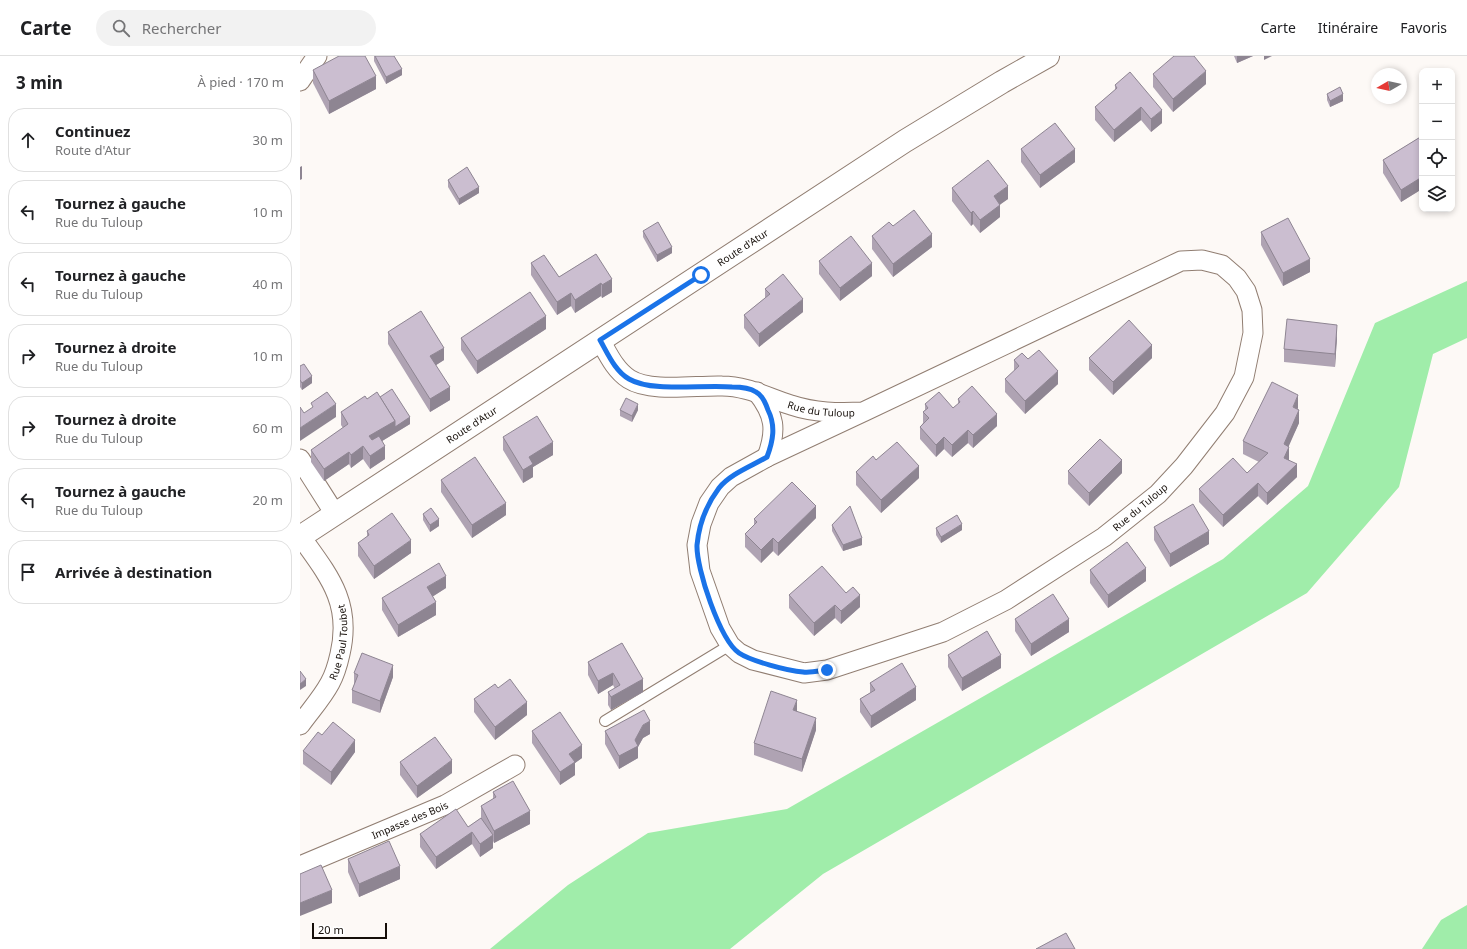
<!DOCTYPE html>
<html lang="fr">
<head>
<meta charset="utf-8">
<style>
	:root { --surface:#fff; --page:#f2f2f2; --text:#202124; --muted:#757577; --line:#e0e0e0 }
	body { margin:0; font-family:"Noto Sans",sans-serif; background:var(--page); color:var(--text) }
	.controls { position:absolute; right:12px; top:12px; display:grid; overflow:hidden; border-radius:8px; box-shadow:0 2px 6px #0003 }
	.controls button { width:36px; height:36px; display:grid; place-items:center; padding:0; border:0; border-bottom:1px solid var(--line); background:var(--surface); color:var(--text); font:20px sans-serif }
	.compass { position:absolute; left:1071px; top:12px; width:36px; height:36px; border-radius:50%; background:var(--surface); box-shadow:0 2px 6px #0003; rotate:261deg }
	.scale { position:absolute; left:12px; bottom:10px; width:75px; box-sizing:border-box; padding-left:4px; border:2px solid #150e09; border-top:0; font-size:11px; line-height:14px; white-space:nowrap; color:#150e09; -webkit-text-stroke:3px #fff; paint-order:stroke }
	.stop { position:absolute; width:12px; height:12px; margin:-9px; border:3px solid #1a73e8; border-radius:50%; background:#fff }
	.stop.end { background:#1a73e8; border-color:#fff; box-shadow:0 1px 4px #0008 }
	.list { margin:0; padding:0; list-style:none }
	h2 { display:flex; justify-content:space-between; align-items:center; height:52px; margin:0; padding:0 16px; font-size:17px }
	h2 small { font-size:13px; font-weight:400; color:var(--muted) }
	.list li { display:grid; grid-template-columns:26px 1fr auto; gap:12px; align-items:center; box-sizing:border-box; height:64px; margin:0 8px 8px; padding:0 8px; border:1px solid var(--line); border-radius:16px }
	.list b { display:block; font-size:15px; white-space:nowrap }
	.list p { margin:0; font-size:13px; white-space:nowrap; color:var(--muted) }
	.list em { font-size:13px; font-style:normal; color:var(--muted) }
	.icon { flex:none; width:22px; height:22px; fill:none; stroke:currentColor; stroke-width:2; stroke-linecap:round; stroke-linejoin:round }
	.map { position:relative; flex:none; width:1167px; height:893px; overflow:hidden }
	header { display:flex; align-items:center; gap:24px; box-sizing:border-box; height:56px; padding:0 20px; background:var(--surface); border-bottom:1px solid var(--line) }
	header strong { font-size:19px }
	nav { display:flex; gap:22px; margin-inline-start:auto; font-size:14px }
	.search { width:280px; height:36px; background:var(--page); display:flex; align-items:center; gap:10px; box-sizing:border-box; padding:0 14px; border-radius:22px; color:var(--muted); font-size:15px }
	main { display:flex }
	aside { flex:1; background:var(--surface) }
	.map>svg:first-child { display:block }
	.green { fill:#a0edaa }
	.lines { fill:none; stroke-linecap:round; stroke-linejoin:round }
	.service-casing { stroke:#917e72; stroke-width:12 }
	.minor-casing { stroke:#917e72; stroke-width:21 }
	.secondary-casing { stroke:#917e72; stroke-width:24 }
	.service { stroke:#fff; stroke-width:10 }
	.minor { stroke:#fff; stroke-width:19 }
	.secondary { stroke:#fff; stroke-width:22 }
	.wall { fill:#afa3b3 }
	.shaded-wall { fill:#8e8592 }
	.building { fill:#cbbed0; stroke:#8e8592 }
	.route { stroke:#1a73e8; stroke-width:5 }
	.labels { text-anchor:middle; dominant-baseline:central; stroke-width:3; stroke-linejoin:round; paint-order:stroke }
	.street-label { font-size:10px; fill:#150e09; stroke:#fff }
</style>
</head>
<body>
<header>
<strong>Carte</strong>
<div class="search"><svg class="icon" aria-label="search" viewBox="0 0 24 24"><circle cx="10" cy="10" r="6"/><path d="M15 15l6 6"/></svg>Rechercher</div>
<nav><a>Carte</a><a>Itinéraire</a><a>Favoris</a></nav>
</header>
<main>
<aside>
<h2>3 min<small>À pied · 170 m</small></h2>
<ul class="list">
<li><svg class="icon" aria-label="ahead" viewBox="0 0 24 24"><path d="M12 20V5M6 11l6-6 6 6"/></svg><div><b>Continuez</b><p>Route d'Atur</p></div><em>30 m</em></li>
<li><svg class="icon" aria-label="left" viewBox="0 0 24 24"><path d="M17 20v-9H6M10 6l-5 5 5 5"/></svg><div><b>Tournez à gauche</b><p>Rue du Tuloup</p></div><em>10 m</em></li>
<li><svg class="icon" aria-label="left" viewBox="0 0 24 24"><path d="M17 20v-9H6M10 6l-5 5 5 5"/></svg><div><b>Tournez à gauche</b><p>Rue du Tuloup</p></div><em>40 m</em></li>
<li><svg class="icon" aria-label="right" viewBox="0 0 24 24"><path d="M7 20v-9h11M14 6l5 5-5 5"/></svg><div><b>Tournez à droite</b><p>Rue du Tuloup</p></div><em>10 m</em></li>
<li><svg class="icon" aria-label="right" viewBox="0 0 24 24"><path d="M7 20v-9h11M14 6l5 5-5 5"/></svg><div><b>Tournez à droite</b><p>Rue du Tuloup</p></div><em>60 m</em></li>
<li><svg class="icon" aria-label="left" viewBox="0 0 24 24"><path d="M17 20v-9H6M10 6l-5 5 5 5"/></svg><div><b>Tournez à gauche</b><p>Rue du Tuloup</p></div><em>20 m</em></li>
<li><svg class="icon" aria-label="arrive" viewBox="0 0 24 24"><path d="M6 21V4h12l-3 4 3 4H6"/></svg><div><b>Arrivée à destination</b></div></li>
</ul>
</aside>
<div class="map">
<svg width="1167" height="893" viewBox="0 0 1167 893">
	<rect width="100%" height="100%" fill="#fdf9f6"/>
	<g class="green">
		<path d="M1167 225V282L1133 298 1099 431 1007 537 523 818 430 893H190L268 829 348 777 487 753 923 503 1008 430 1075 267Z"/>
		<path d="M1167 849V893H1122L1141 864Z"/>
	</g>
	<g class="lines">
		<defs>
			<path id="service" d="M305 665 430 589"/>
			<g id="minor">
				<path d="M0 25 17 0"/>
				<path id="s1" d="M300 284C308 298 315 314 329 323 351 337 396 329 422 330 447 330 468 342 491 349 515 357 538 357 563 356L881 205 902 204 922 209 937 222 946 235 952 254 953 277 944 321 925 357 884 410 858 438 804 481 706 544 643 576 527 614 504 617 453 604 439 597 430 589 420 572 400 515 397 489 401 468 409 447 420 431 431 421 467 401 563 356"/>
				<path d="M457 336C475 359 477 374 467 401"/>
				<path d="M0 403 35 458"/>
				<path id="s2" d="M0 669C10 655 22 642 30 627 35 618 38 607 40 598 52 547 29 520 1 481"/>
				<path id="s3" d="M0 810 145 749 215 709"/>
			</g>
			<g id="secondary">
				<path id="s4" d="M0 481 605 85 702 26 748 0"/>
			</g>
		</defs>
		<use href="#service" class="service-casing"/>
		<use href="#minor" class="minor-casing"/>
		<use href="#secondary" class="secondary-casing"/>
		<use href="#service" class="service"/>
		<use href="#minor" class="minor"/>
		<use href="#secondary" class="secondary"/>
	</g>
	<g class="wall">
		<path d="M74 0H94L102 19 86 28 74 5Z"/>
		<path d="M934 0H953L937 7Z"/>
		<path d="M13 14 76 33 29 58 13 27Z"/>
		<path d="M853 18 906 28 873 56 853 31Z"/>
		<path d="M815 29 862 67 851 76 841 64 814 86 795 64V51L815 34Z"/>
		<path d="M1027 38 1043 45 1030 51 1027 44Z"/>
		<path d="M1122 80V133L1101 146 1083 117V104Z"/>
		<path d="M721 93 775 106 740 132 721 106Z"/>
		<path d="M148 124 179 137 159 149 148 131Z"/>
		<path d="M652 132 708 143 700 148V161L680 177 673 168 671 170 652 145Z"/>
		<path d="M593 170 632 191 593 221 572 193V180Z"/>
		<path d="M343 175 372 197 357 206 343 181Z"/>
		<path d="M961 176 1010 216 983 230 961 189Z"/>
		<path d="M296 198 312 236 302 242 301 240 275 257 271 250 257 259 231 219V207L259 221Z"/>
		<path d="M519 205 572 220 540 245 519 218Z"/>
		<path d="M465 233 503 256 459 291 444 272V259L465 242Z"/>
		<path d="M246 273 177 318 161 294V282Z"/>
		<path d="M88 276 144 304 136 309 150 344 130 356 88 288Z"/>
		<path d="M1037 281 1035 311 984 306V293Z"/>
		<path d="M789 302H852L813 339 789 314Z"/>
		<path d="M728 303 758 328 725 358 705 336V323L714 315V304Z"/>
		<path d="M0 310 12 327 2 334 0 331Z"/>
		<path d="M80 341 110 368 82 385 85 403 70 413 63 403 51 412 49 408 24 425 11 406V394L43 372 41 369V356L67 343Z"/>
		<path d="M658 343 697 370 673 392 668 387 652 401 644 393 636 401 620 383V371L623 367V356L625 354V348L653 352 658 348Z"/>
		<path d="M998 352 997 353 999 367 988 390 989 404 997 421 967 449 958 440 923 471 899 446V433L947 417 959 406 943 398V385Z"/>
		<path d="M320 354H338L332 366 320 360Z"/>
		<path d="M203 381 253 399 233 411V421L223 427 203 394Z"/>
		<path d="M576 404 619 422 581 457 556 429V416Z"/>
		<path d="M768 415 822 417 789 450 768 428Z"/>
		<path d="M141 424 206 459 172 482 141 436Z"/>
		<path d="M123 458 139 470 130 476 123 464Z"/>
		<path d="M516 462 478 500 473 495 461 507 445 491V478L454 469V463Z"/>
		<path d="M532 469 562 489 543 495 532 475Z"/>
		<path d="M854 471 909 488 870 511 854 484Z"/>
		<path d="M636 472 662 474 641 487 636 479Z"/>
		<path d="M67 475 111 497 74 523 58 500V487L67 481Z"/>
		<path d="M790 514 846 525 808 552 790 527Z"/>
		<path d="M146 532 132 541 136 559 98 581 82 554V542Z"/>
		<path d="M489 539 560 551 541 568 535 562 514 580 489 552Z"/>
		<path d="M715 563 769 576 731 600 715 575Z"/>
		<path d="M322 587 343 636 311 654 308 649V636L315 633 313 629 298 638 288 619V606Z"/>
		<path d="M648 599 701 612 662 635 648 611Z"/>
		<path d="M54 617 93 621 80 657 52 647V634L54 629Z"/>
		<path d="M570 627 616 644 571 672 560 656V643L570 637Z"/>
		<path d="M198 632 227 659 195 684 174 656V643Z"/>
		<path d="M516 674 502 716 454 699V687Z"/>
		<path d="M232 675 282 702 275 707V719L260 729 232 687Z"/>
		<path d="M305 675 350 678 343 682 338 691V702L319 713 305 688Z"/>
		<path d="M22 679 55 696 31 729 3 708V695Z"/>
		<path d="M100 706 152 717 117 742 100 719Z"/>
		<path d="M193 736 230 768 194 787 193 785V792L180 801 172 788 136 813 120 791V778L168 771 181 762V750L193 743Z"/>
		<path d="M48 803 100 823 59 841 48 816Z"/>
	</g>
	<g class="shaded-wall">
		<path d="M937 0H953L937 7Z"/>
		<path d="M964 0H972L964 4Z"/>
		<path d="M102 13V19L86 28V21Z"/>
		<path d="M906 15V28L873 56V43Z"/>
		<path d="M76 20V33L29 58V45Z"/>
		<path d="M1043 38V45L1030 51V45Z"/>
		<path d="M841 51V64L814 86V74Z"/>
		<path d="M862 54V67L851 76V63Z"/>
		<path d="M775 93V106L740 132V119Z"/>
		<path d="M2 110V123L0 124V111Z"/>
		<path d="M1122 121V133L1101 146V134Z"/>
		<path d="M708 130V143L694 153V140Z"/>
		<path d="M179 131V137L159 149V143Z"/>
		<path d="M700 149V161L680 177V164Z"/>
		<path d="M673 155V168L671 170V157Z"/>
		<path d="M632 178V191L593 221V208Z"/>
		<path d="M372 191V197L357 206V199Z"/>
		<path d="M1010 203V216L983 230V217Z"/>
		<path d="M572 207V220L540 245V232Z"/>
		<path d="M312 223V236L302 242V229Z"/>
		<path d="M301 227V240L275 257V244Z"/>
		<path d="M271 237V250L257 259V246Z"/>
		<path d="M503 243V256L459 291V278Z"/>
		<path d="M246 260V273L177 318V305Z"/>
		<path d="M1037 269V281L1035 311V298Z"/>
		<path d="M852 289V302L813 339V326Z"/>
		<path d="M144 292V304L130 313V300Z"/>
		<path d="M758 315V328L725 358V345Z"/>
		<path d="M12 320V327L2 334V327Z"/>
		<path d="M150 331V344L130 356V343Z"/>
		<path d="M998 339V352L993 364V351Z"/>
		<path d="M36 348V361L0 385V372Z"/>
		<path d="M338 348V354L332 366V360Z"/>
		<path d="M999 354V367L984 401V388Z"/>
		<path d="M697 358V370L673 392V379Z"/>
		<path d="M110 361V368L69 393V380L95 365Z"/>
		<path d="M668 374V387L652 401V389Z"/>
		<path d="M644 381V393L636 401V389Z"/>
		<path d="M253 386V399L233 411V421L223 427V414L229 401Z"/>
		<path d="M63 390V403L51 412V399Z"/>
		<path d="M85 390V403L70 413V400Z"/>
		<path d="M989 391V404L984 415V402Z"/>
		<path d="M49 396V408L24 425V413Z"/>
		<path d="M822 404V417L789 450V437Z"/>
		<path d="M997 408V421L967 449V437Z"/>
		<path d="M619 410V422L581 457V444Z"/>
		<path d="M958 427V440L923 471V459Z"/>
		<path d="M206 447V459L172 482V469Z"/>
		<path d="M516 450V462L478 500V487Z"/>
		<path d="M139 463V470L130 476V469Z"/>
		<path d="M662 468V474L641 487V481Z"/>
		<path d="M909 475V488L870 511V498Z"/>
		<path d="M473 482V495L461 507V494Z"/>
		<path d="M562 482V489L543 495V489Z"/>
		<path d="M111 484V497L74 523V510Z"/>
		<path d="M846 512V525L808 552V539Z"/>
		<path d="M146 520V532L127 544V531Z"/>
		<path d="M560 539V551L541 568V555Z"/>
		<path d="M136 546V559L98 581V569Z"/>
		<path d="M535 549V562L514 580V567Z"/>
		<path d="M769 563V576L731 600V588Z"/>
		<path d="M701 599V612L662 635V622Z"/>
		<path d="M93 609V621L80 657V645Z"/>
		<path d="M313 617V629L298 638V625Z"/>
		<path d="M6 623V630L0 634V628Z"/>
		<path d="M343 623V636L311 654V641Z"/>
		<path d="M616 631V644L571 672V660Z"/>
		<path d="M497 644V657L493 654Z"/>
		<path d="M227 646V659L195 684V671Z"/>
		<path d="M516 662V674L502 716V703Z"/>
		<path d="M350 665V678L343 682 338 691V702L319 713V700L335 684 343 669Z"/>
		<path d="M55 684V696L31 729V716Z"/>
		<path d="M282 689V702L275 707V719L260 729V716L269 698Z"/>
		<path d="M152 704V717L117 742V730Z"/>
		<path d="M230 755V768L194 787V775Z"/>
		<path d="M172 776V788L136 813V801Z"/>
		<path d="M193 779V792L180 801V788Z"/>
		<path d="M100 810V823L59 841V828Z"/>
		<path d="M32 834V847L0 860V847Z"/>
	</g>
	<g class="building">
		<path d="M39 0H65L76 20 29 45 13 14Z"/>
		<path d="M75 0H94L102 13 86 21Z"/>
		<path d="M874 0H894L906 15 873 43 853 18Z"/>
		<path d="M830 16 862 54 851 63 841 51 814 74 795 51 817 32 815 29Z"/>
		<path d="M1040 31 1043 38 1030 45 1027 38Z"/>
		<path d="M755 67 775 93 740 119 721 93Z"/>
		<path d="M1122 80V121L1101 134 1083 104Z"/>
		<path d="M688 104 708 130 694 140 700 149 680 164 673 155 671 157 652 132Z"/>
		<path d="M167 111 179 131 159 143 148 124Z"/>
		<path d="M614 154 632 178 593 208 572 180 589 166 593 170Z"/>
		<path d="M988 162 1010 203 983 217 961 176Z"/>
		<path d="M358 166 372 191 357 199 343 175Z"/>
		<path d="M551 180 572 207 540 232 519 205Z"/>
		<path d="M296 198 312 223 302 229 301 227 275 244 271 237 257 246 231 207 244 199 259 221Z"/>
		<path d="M483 218 503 243 459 278 444 259 470 238 465 233Z"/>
		<path d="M230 236 246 260 177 305 161 282Z"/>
		<path d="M121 255 144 292 130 300 150 331 130 343 88 276Z"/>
		<path d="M987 263 1037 269 1035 298 984 293Z"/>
		<path d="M829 264 852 289 813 326 789 302Z"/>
		<path d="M739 294 758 315 725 345 705 323 719 310 714 304 722 297 728 303Z"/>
		<path d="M4 308 12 320 2 327 0 324V310Z"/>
		<path d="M972 326 998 339 993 351 999 354 984 388 989 391 984 402 997 408 967 437 958 427 923 459 899 433 933 402 947 417 968 397 943 385Z"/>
		<path d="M672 330 697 358 673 379 668 374 652 389 644 381 636 389 620 371 629 362 623 356 628 352 625 348 639 336 653 352 660 346 658 343Z"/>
		<path d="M92 333 110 361 95 371V365L80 341Z"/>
		<path d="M27 336 36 348 0 372V351L4 357 13 351 11 347Z"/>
		<path d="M77 336 95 365 69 380 72 384 79 380 85 390 70 400 63 390 51 399 49 396 24 413 11 394 48 368 41 356 65 340 67 343Z"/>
		<path d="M326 342 338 348 332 360 320 354Z"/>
		<path d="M237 360 253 386 229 401 233 408 223 414 203 381Z"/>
		<path d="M800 383 822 404 789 437 768 415Z"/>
		<path d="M597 386 619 410 581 444 556 416 573 400 576 404Z"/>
		<path d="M175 401 206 447 172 469 141 424Z"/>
		<path d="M492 426 516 450 478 487 473 482 461 494 445 478 457 466 454 463Z"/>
		<path d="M893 448 909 475 870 498 854 471Z"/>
		<path d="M550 450 562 482 543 489 532 469Z"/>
		<path d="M131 452 139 463 130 469 123 458Z"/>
		<path d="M92 457 111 484 74 510 58 487 69 479 67 475Z"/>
		<path d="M657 459 662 468 641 481 636 472Z"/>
		<path d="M827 486 846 512 808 539 790 514Z"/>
		<path d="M139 507 146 520 127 531 136 546 98 569 82 542Z"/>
		<path d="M522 510 546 537 553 531 560 539 541 555 535 549 514 567 489 539Z"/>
		<path d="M753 538 769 563 731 588 715 563Z"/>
		<path d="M687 575 701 599 662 622 648 599Z"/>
		<path d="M322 587 343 623 311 641 308 636 320 629 313 617 298 625 288 606Z"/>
		<path d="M62 597 93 609 80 645 52 634 58 619 54 617Z"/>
		<path d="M602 607 616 631 571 660 560 643 575 634 570 627Z"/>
		<path d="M0 615 6 623 0 628Z"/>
		<path d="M210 623 227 646 195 671 174 643 195 628 198 632Z"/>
		<path d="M471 635 497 644 493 654 516 662 502 703 454 687Z"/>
		<path d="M344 654 350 665 343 669 335 684 338 690 319 700 305 675Z"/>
		<path d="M260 656 282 689 269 698 275 706 260 716 232 675Z"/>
		<path d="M33 666 55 684 31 716 3 695 18 676 22 679Z"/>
		<path d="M135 681 152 704 117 730 100 706Z"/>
		<path d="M213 725 230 755 194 775 181 750 196 741 193 736Z"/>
		<path d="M156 753 168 771 181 762 193 779 180 788 172 776 136 801 120 778Z"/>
		<path d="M89 785 100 810 59 828 48 803Z"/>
		<path d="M21 809 32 834 0 847V818Z"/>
		<path d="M766 877 775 893H736Z"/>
	</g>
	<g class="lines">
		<path class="route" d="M401 219 300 284C308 298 315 315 329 323 353 337 404 328 432 331 440 331 450 332 456 336 462 339 466 348 468 354 476 370 473 385 467 401 452 410 430 418 419 432 407 448 399 468 397 489 396 512 420 584 439 597 451 605 488 615 503 616 510 617 519 615 527 614"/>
	</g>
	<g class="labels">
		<g class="street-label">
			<text stroke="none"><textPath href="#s4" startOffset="529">Route d'Atur</textPath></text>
			<text stroke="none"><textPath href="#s1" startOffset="246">Rue du Tuloup</textPath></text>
			<text stroke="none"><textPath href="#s4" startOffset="205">Route d'Atur</textPath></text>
			<text transform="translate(840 451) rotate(-40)">Rue du Tuloup</text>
			<text stroke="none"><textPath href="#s2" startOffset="94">Rue Paul Toubet</textPath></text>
			<text stroke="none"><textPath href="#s3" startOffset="119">Impasse des Bois</textPath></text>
		</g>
	</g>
</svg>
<div class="controls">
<button>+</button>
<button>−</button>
<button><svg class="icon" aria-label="locate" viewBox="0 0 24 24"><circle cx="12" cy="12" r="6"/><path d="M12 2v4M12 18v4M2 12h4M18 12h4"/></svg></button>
<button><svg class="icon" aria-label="layers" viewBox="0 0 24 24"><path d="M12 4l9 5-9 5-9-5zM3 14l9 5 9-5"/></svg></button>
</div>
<svg class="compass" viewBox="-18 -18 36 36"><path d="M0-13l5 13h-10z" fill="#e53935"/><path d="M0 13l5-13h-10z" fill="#757577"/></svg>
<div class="scale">20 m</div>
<div class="stop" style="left:401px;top:219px"></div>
<div class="stop end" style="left:527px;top:614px"></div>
</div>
</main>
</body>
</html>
